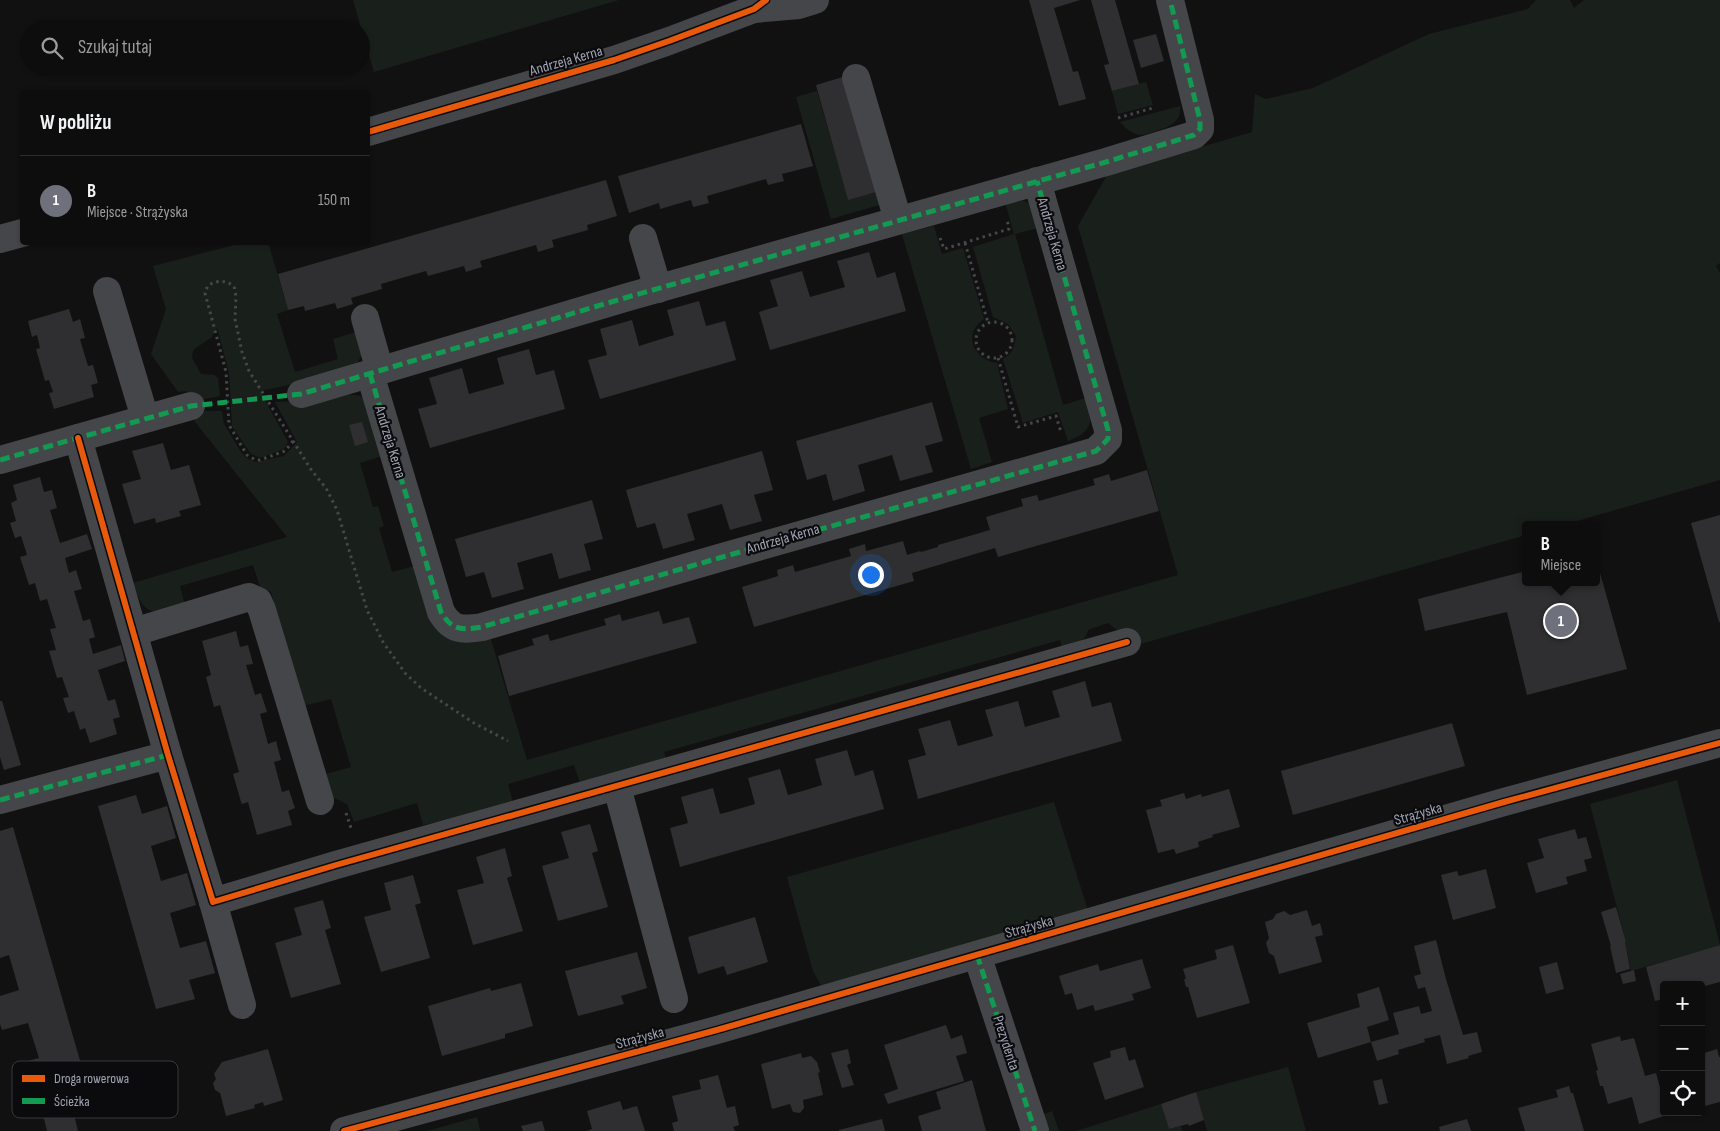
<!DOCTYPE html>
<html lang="pl">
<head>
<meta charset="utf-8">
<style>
	:root { --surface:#0d0d0d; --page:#1b1b1b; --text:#f1f3f6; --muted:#9a9c9d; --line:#2d2d2e; --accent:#6e717b }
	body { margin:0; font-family:"Sofia Sans Condensed",sans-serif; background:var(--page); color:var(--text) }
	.controls { position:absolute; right:15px; bottom:15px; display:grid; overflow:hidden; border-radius:5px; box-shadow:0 1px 4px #0004 }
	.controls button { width:45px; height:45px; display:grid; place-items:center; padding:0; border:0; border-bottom:1px solid var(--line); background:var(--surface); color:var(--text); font:25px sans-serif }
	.you { position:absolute; left:870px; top:574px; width:18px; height:18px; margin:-12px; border:4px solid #fff; border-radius:50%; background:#1a73e8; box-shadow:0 0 0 8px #1a73e833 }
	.badge { display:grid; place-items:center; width:32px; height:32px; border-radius:50%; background:var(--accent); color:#fff; font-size:16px; font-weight:700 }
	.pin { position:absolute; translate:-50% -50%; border:2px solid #fff; box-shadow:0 1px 5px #0006 }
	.popup { position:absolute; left:1522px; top:521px; width:78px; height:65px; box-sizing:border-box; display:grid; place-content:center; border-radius:5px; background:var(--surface); filter:drop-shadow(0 1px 4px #0005); font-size:16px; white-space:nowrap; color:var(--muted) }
	.popup b { font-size:19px; color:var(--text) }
	.popup::after { content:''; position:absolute; left:50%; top:100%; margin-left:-10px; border:10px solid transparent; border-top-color:var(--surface) }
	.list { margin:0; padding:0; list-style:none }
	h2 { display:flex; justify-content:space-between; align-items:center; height:65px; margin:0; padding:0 20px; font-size:21px }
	h2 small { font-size:16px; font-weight:400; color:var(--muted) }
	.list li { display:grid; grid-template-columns:32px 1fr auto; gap:15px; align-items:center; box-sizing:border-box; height:90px; padding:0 20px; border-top:1px solid var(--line) }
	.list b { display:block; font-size:19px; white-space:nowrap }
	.list p { margin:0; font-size:16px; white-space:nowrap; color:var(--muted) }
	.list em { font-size:16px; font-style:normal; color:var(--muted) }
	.icon { flex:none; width:28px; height:28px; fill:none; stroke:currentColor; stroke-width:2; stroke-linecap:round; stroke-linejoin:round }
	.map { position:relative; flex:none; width:1720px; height:1131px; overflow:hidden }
	.search { position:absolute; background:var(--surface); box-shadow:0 1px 4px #0004; left:20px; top:20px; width:350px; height:55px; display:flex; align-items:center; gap:12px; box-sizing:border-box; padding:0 18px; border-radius:28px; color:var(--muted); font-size:19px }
	.panel { position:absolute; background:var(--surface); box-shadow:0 1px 4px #0004; left:20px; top:90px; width:350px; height:155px; border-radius:5px }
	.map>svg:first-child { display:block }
	.green { fill:#19201b }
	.building { fill:#2f2f31 }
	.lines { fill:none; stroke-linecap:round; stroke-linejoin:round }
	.path { stroke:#46474c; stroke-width:3; stroke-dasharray:2.5 4; stroke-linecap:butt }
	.minor { stroke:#45464a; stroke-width:28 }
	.quiet { stroke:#139951; stroke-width:5; stroke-dasharray:10 5; stroke-linecap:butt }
	.cycleway-casing { stroke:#0b0b0d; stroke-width:9 }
	.cycleway { stroke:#e8590c; stroke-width:6 }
	.labels { text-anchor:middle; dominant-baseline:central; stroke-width:4.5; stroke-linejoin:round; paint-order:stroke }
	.street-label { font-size:15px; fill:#a0a5b4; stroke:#0b0b0d }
	.key { fill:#0b0b0d; stroke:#38393f; stroke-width:1 }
	.key-label { font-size:14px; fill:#a0a5b4 }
</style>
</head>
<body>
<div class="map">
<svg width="1720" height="1131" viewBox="0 0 1720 1131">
	<rect width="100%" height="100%" fill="#111"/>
	<g class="green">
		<path d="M353 0H619L374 72Z"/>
		<path d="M1536 0H1570L1574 8 1584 0H1720V263L1716 266 1720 273V480L1563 525H1526V535L1137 645 1108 623 1088 630C1085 643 1074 646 1063 651L1060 640 664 752 667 763 581 786 574 765 508 784 514 806 423 825 417 803 354 822 347 804 330 796 323 775 351 767 331 699 303 706 271 592 260 587 253 565 180 586 186 609C152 612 145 619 133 583L287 537 195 422 193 411H222L224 424 241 452 248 459 256 462 284 456 297 442 275 402 301 401 347 394 361 396 365 401 382 456 360 463 373 507 378 506 384 526 379 528 392 572 415 566C420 586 427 635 451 638 463 639 477 637 490 636L527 760 1178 575 1078 226 1107 175 1252 132 1255 94 1266 99 1313 88 1429 34 1528 9Z"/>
		<path d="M1146 82 1153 105 1118 114 1112 91Z"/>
		<path d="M817 91 848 199 876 192 879 205 831 219 796 97Z"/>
		<path d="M1180 106C1182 122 1169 127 1156 131 1150 133 1145 135 1140 135 1132 134 1125 128 1120 122Z"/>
		<path d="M1018 200C1035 201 1036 213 1042 227L1015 234 1063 405 1089 397C1092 422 1094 431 1068 441L1058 412 1023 423 1003 359C1013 354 1015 346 1016 336L1008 324 993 317 973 247 1014 234 1005 202Z"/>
		<path d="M934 226 942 254 963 248 984 319C962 334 973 359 997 363L1008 409 979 418 992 462 971 469 902 234Z"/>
		<path d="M268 242 288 310 277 314 295 372 338 359 333 339 356 332 362 355 356 365 293 384 260 391 288 442 284 449 263 457H258L250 453 232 426 229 373 217 328 212 337 193 350 192 358 201 374 214 375 218 378 220 396 190 402 187 391 178 392 151 354 166 309 153 266 242 243Z"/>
		<path d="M1677 780 1720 945 1631 971 1625 942H1626L1590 804Z"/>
		<path d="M1054 802 1089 914 824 991 813 971 787 877Z"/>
		<path d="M1288 1067 1306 1131H1207L1196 1092Z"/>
		<path d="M1161 1104 1169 1129 1181 1126 1182 1131H1076Z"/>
		<path d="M1052 1111 1059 1131H1044L1039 1116Z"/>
		<path d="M477 1117 480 1131H427Z"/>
	</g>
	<g class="building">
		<path d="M1029 0H1080L1054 8 1073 72 1078 71 1086 99 1059 106Z"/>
		<path d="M1091 0H1115L1139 84 1112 91 1104 65 1109 64Z"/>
		<path d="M1156 34 1164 61 1141 68 1133 40Z"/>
		<path d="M843 77 876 192 848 200 816 85Z"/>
		<path d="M801 124 813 166 782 174 784 181 768 185 766 179 707 196 709 203 693 207 691 200 660 209 659 203 629 213 618 176Z"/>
		<path d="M606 180 617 216 587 225 588 230 552 240 554 247 538 252 536 245 480 261 482 267 466 272 464 266 428 276 426 271 381 284 382 289 351 298 353 304 337 309 335 303 305 311 304 306 288 310 278 274Z"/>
		<path d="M869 252 877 278 895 272 906 311 770 350 759 312 778 306 770 280 802 271 810 297 845 287 837 261Z"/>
		<path d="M699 301 706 326 725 321 736 360 600 399 588 360 607 355 600 329 632 320 639 346 674 335 667 310Z"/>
		<path d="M69 309 73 322 80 319 85 338 80 339 84 353 88 366 93 365 98 383 91 385 94 397 54 409 49 393 53 392 49 380 45 381 36 349 40 348 37 335 32 337 28 321Z"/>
		<path d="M529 349 536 375 554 370 565 409 430 448 418 409 437 404 429 378 462 368 469 394 504 384 497 358Z"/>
		<path d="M932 402 943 441 925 446 933 472 900 481 892 455 858 465 865 491 833 501 826 474 807 480 796 441Z"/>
		<path d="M362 422 368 442 355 446 349 425Z"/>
		<path d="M163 443 171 470 189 465 201 505 179 511 181 516 156 523 155 518 134 524 122 484 141 479 132 451Z"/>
		<path d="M762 451 773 490 754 495 762 521 730 530 722 504 687 514 695 540 663 549 655 523 637 528 626 490Z"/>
		<path d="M1147 470 1159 511 998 557 995 548 912 573 914 581 754 627 742 587 778 576 777 570 793 565 795 572 851 556 849 549 865 544 866 551 903 541 907 555 920 551 921 552 938 547V545L990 530 986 517 1023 506 1021 499 1037 495 1039 501 1095 485 1093 479 1109 474 1111 481Z"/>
		<path d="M40 477 44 492 52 490 57 508 50 510 60 543 87 534 92 549 65 558 69 573 76 570 82 589 74 591 83 621 90 619 95 637 89 639 93 654 121 645 125 661 98 670 108 701 115 699 120 717 113 719 117 734 90 743 85 728 80 730 74 711 68 713 63 698 69 697 62 677 57 678 49 651 56 650 50 629 56 628 47 599 40 601 35 583 29 585 20 557 27 555 21 536 15 538 10 523 16 521 11 503 17 500 13 485Z"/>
		<path d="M592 500 603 539 584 544 591 570 559 579 552 553 534 558 517 563 524 589 492 598 484 572 466 577 455 539Z"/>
		<path d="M1720 515V622H1719L1691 523Z"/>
		<path d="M1597 562 1627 669 1527 695 1507 612 1425 631 1418 599 1526 571V582H1596Z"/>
		<path d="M659 611 663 624 689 617 697 643 509 696 498 656 534 645 532 639 548 634 550 641 606 625 604 619 620 614 622 621Z"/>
		<path d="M236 631 240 647 248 645 253 664 246 665 255 695 261 693 267 712 260 714 268 744 276 741 281 760 274 762 282 792 289 790 295 808 288 811 292 825 257 835 248 802 242 804 241 802 233 774 239 772 220 705 214 707 206 677 211 675 202 641Z"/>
		<path d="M1085 681 1092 707 1111 702 1122 741 918 799 908 760 926 755 918 729 950 720 958 746 975 741 993 736 985 710 1018 701 1025 727 1042 722 1060 717 1052 691Z"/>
		<path d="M0 701H2L21 765 4 770 0 757Z"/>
		<path d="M1452 723 1465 766 1293 815 1281 771Z"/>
		<path d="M847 750 855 776 873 770 884 809 680 867 670 828 688 823 681 797 713 788 720 814 728 812 755 804 748 778 780 769 788 795 806 790 822 785 815 759Z"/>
		<path d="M1229 789 1240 827 1212 835 1213 837 1198 842 1199 847 1176 854 1174 849 1158 853 1146 810 1162 806 1160 800 1184 793 1186 799 1201 794 1202 797Z"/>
		<path d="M136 795 142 814 167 806 176 838 151 846 161 881 187 873 196 905 170 913 180 948 206 941 215 973 189 980 195 999 156 1009 98 806Z"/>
		<path d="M590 824 598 851 592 853 608 907 558 921 542 866 569 858 561 832Z"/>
		<path d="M13 827 81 1064 17 1083 12 1065 39 1058 28 1023 2 1030 0 1024V996L19 990 9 955 0 958V831Z"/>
		<path d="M1575 829 1578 839 1586 837 1592 858 1584 860 1587 871 1566 877 1568 884 1536 893 1527 863 1544 858 1538 839Z"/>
		<path d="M505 848 512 876 507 878 523 931 473 945 457 890 484 883 476 857Z"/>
		<path d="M1486 869 1496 908 1453 920 1441 875 1457 871 1459 876Z"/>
		<path d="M413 875 421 903 415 905 430 958 381 972 364 917 391 910 384 883Z"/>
		<path d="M323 900 331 928 325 930 341 984 291 998 275 943 302 935 294 908Z"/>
		<path d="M1616 907 1626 942H1625L1630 969 1616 973 1610 946H1611L1601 912Z"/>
		<path d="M1307 910 1312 926 1320 923 1323 935 1315 937 1322 962 1279 974 1274 956 1269 953 1266 943 1269 938 1265 922 1273 919 1276 914 1284 911 1290 915Z"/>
		<path d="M755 917 768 962 727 975 724 966 698 974 688 937Z"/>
		<path d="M1436 940 1446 979 1463 1035 1477 1032 1482 1052 1468 1056 1469 1058 1447 1064 1440 1035 1424 1039 1425 1042 1398 1050 1399 1054 1377 1061 1371 1042 1399 1034 1393 1013 1419 1006 1421 1014 1432 1011 1425 987 1418 989 1414 976 1421 974 1414 946Z"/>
		<path d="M1233 945 1250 1003 1197 1018 1188 987H1186L1184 979H1186L1183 969 1217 959 1215 950Z"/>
		<path d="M1720 945V982L1701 987V985H1664V999L1655 1001 1646 967Z"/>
		<path d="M637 952 647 988 621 996 624 1004 578 1016 565 971Z"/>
		<path d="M1142 959 1151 988 1132 994 1134 1000 1095 1011 1093 1005 1077 1010 1072 993 1065 995 1059 976 1098 964 1100 971Z"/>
		<path d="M1557 962 1564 989 1546 994 1539 967Z"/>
		<path d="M1634 970 1636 981 1623 984 1620 974Z"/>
		<path d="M521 983 533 1026 505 1034V1038L442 1056 428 1006 490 988 491 991Z"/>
		<path d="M1379 987 1389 1020 1367 1027 1371 1042 1318 1058 1307 1023 1360 1007 1357 994Z"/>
		<path d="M946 1025 951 1039 962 1035 967 1053 956 1056 964 1081 888 1104 884 1094 898 1089 884 1045Z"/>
		<path d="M1620 1036 1621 1041 1634 1038 1645 1076 1656 1073 1664 1102V1112H1666L1667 1115 1639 1124 1632 1097 1608 1104 1603 1086H1600L1596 1071 1598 1070 1591 1044Z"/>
		<path d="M1125 1047 1129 1061 1135 1059 1144 1087 1105 1100 1093 1063 1111 1057 1110 1051Z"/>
		<path d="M268 1049 283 1100 264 1106 263 1102 254 1105 255 1108 226 1116 220 1093 215 1090 213 1083 216 1079 214 1074 222 1062Z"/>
		<path d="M848 1049 851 1063 847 1065 854 1085 842 1088 831 1053Z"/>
		<path d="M1717 1049 1719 1057H1720V1102L1701 1107V1054Z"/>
		<path d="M801 1053 802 1058 811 1056 817 1062 820 1072 818 1073 823 1095 803 1100 804 1108 800 1113 793 1112 790 1104 772 1109 761 1064Z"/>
		<path d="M718 1075 727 1108 735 1106 739 1125 733 1127 735 1131H674L672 1123 678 1121 672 1096 701 1089 699 1080Z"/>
		<path d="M1382 1079 1388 1103 1379 1105 1373 1081Z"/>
		<path d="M972 1080 986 1131H922L918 1116 941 1109 936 1092Z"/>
		<path d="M1569 1086 1571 1093H1573L1584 1131H1525L1518 1108 1558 1097 1556 1090Z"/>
		<path d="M1196 1092 1204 1120 1189 1126 1188 1124 1169 1129 1161 1104Z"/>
		<path d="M620 1101 623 1110 637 1106 645 1131H587L592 1129 587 1111Z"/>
		<path d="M72 1107 78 1131H47L43 1115Z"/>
		<path d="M882 1119 885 1131H839V1130Z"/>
		<path d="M1467 1119 1471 1131H1440L1439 1127Z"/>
		<path d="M542 1121 545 1131H523L521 1126Z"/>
	</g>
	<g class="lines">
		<g class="path">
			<path d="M1118 118 1153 108"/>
			<path d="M940 238 944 249 1009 229 1007 219"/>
			<path d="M965 243 988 323"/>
			<circle cx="994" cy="340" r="18"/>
			<path d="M998 358 1018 427 1056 416 1061 432"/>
			<path d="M293 441 285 451 260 460 254 459 247 455 229 425 226 372 205 293 208 285C219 280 224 280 234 286L236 296 235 319 242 352 249 371 312 471 326 488 337 510 367 610 383 642 405 673 421 688 474 723 508 741"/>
			<path d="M346 813 352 831"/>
		</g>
		<g class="minor">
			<path d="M754 9 799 5 815 0"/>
			<path d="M856 78 898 220"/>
			<path d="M368 132 614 60 669 41 754 9 766 0"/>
			<path d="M643 238 658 289"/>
			<path d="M0 239 22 233"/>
			<path d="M107 291 145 418"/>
			<path d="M365 318 380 371"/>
			<path d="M370 374 441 612C452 631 462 630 482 627L719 558 1096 451 1108 439V430L1037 181"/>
			<path d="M301 394 628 297 1106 162 1194 135 1200 129V120L1170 0"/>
			<path d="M78 438 168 755 213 902 336 865 1127 642"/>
			<path d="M0 460 191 406"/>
			<path d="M134 632 249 597 258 601 262 610 320 801"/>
			<path d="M617 787 674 999"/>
			<path d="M0 800 168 755"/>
			<path d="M213 902 242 1005"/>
			<path d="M977 955 1035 1131"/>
			<path d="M344 1131 717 1030 1504 802 1720 743"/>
		</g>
		<g class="quiet">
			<path d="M370 374 441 612C452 631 462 630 482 627L719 558 1096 451 1108 439V430L1037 181"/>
			<path d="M0 460 191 406 301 394 628 297 1106 162 1194 135 1200 129V120L1170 0"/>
			<path d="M0 800 168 755"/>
			<path d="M977 955 1035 1131"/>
		</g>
		<defs>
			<g id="cycleway">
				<path d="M368 132 614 60 669 41 754 9 766 0"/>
				<path d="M78 438 168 755 213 902 336 865 1127 642"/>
				<path d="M344 1131 717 1030 1504 802 1720 743"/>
			</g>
		</defs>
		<use href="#cycleway" class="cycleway-casing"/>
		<use href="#cycleway" class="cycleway"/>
	</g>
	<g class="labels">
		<g class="street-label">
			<text transform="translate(566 61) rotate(-16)">Andrzeja Kerna</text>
			<text transform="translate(1052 234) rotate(74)">Andrzeja Kerna</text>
			<text transform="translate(390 442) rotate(73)">Andrzeja Kerna</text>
			<text transform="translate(783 539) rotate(-16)">Andrzeja Kerna</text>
			<text transform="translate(1418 814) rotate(-16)">Strążyska</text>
			<text transform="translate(1029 927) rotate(-16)">Strążyska</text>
			<text transform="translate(640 1038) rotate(-15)">Strążyska</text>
			<text transform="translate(1006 1043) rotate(72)">Prezydenta</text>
		</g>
	</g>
	<rect x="12" y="1061" width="166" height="57" rx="8" class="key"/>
	<rect x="22" y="1075" width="23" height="7" fill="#e8590c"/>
	<rect x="22" y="1098" width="23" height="6" fill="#139951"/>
	<g class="key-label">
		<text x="54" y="1083">Droga rowerowa</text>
		<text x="54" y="1106">Ścieżka</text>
	</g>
</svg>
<div class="controls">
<button>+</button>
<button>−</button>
<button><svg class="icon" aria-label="locate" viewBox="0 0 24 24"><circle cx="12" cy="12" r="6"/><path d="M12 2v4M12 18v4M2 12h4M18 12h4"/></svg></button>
</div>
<div class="you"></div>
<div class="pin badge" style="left:1561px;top:621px">1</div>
<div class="popup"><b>B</b>Miejsce</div>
<div class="search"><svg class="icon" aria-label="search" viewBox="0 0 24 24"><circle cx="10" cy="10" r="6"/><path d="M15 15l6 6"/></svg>Szukaj tutaj</div>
<section class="panel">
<h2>W pobliżu<small></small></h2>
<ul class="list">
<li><span class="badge">1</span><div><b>B</b><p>Miejsce · Strążyska</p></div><em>150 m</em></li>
</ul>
</section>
</div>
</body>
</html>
